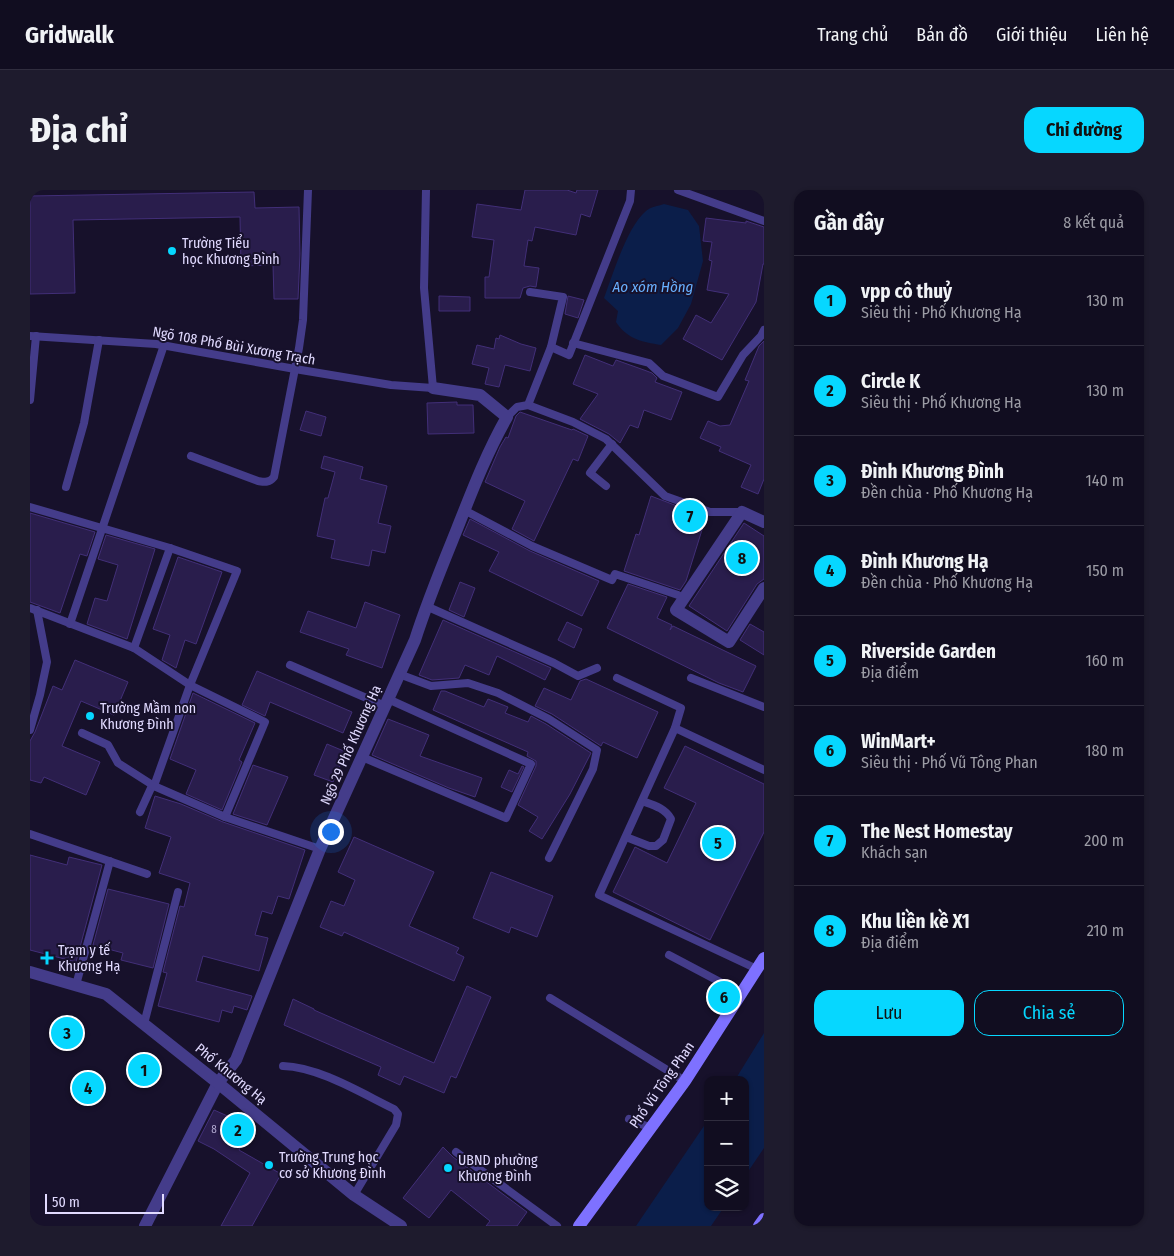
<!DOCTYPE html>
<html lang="vi">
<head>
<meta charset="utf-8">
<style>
	:root { --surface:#110d20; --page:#1e1b2d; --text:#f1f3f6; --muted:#9c9ca5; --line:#302d3e; --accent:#06d7ff }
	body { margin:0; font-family:"Fira Sans Condensed",sans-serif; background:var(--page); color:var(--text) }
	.controls { position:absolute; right:15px; bottom:15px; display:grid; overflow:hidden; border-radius:10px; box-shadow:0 1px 4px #0004 }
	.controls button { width:45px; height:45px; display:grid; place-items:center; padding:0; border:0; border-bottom:1px solid var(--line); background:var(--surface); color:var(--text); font:25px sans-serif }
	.scale { position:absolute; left:15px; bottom:12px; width:119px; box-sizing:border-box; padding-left:5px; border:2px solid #e1daff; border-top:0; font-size:14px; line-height:18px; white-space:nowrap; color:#e1daff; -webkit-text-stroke:4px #17112b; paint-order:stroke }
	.you { position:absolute; left:300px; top:641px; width:18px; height:18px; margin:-12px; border:4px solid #fff; border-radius:50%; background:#1a73e8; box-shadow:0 0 0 8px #1a73e833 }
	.badge { display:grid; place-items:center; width:32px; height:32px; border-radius:50%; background:var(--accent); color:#111; font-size:16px; font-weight:700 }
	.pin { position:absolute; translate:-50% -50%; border:2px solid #fff; box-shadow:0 1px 5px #0006 }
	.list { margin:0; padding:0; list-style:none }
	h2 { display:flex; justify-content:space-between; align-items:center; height:65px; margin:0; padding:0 20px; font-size:21px }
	h2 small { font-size:16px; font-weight:400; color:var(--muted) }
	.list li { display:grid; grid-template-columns:32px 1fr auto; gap:15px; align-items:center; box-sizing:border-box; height:90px; padding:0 20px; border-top:1px solid var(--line) }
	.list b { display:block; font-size:19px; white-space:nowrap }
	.list p { margin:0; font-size:16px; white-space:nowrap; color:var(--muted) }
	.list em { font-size:16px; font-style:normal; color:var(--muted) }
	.actions { display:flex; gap:10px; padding:15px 20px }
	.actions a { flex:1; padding:11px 0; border:1px solid var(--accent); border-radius:15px; text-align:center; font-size:18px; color:var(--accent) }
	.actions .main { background:var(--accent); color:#111 }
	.icon { flex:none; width:28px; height:28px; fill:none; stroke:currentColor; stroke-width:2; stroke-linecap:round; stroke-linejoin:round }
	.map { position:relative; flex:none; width:734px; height:1036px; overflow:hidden; border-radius:15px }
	header { display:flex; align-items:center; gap:30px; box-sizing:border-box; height:70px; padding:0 25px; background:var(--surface); border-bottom:1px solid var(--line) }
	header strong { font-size:24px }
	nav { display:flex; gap:28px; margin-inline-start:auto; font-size:18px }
	.intro { display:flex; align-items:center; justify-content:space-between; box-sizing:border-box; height:120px; padding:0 30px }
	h1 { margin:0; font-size:35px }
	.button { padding:12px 22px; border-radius:15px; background:var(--accent); color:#111; font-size:18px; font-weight:700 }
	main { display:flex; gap:30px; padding:0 30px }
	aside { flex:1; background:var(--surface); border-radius:15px; box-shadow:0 1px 4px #0004 }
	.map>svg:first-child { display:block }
	.water { fill:#0b1e4a }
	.building { fill:#291d4c; stroke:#422f78 }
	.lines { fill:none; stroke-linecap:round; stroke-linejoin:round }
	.service { stroke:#443c8a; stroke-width:8 }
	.minor { stroke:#443c8a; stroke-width:12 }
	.tertiary { stroke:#443c8a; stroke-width:12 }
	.secondary { stroke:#7e71ff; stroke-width:12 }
	.poi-dot { fill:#06d7ff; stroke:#17112b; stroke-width:2 }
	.labels { text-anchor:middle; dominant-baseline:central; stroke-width:4; stroke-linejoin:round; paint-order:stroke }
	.number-label { font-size:11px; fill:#b3abd2 }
	.poi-label { font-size:14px; fill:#e1daff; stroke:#17112b; text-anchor:start }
	.street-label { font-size:14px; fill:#e1daff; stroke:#17112b }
	.water-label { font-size:15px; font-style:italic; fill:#68b0ff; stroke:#17112b }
</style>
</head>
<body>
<header>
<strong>Gridwalk</strong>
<nav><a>Trang chủ</a><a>Bản đồ</a><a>Giới thiệu</a><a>Liên hệ</a></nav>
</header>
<div class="intro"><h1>Địa chỉ</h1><a class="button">Chỉ đường</a></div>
<main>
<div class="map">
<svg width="734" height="1036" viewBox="0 0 734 1036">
	<rect width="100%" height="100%" fill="#17112b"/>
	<g class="water">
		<path d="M634 14 658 20 669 36 673 71 661 114 648 138 631 155C612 152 597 149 586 132L588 121 574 108C583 84 597 37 616 21 620 17 628 16 634 14Z"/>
		<path d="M734 843V958L715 986V890H705Z"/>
		<path d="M678 930V1017H694L681 1036H606Z"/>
	</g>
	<g class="building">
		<path d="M495 0H537L546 3 547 0H568L560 27 551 24 546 45 505 37 502 51 498 50 494 76 509 78 506 97 500 96 493 98 490 108H455V87H459L464 50 442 47 447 14 491 20Z"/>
		<path d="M224 2 225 18 269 17 270 64 268 109H244L243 75 211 76 210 27 43 30 45 103 0 104V6Z"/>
		<path d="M676 28 716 33V31L734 37V74H733L726 112 692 170 653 149 666 125 681 133 699 104 677 100 682 71 679 70 682 52 673 51Z"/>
		<path d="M409 106 440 107V121H409Z"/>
		<path d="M538 106 554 110 548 128 535 124Z"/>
		<path d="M470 145 491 154 506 158 500 181 475 175 469 197 455 194 459 178 442 174 447 155 464 159 466 148 469 149Z"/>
		<path d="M734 151V289L728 304 711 297 721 275 689 261 691 257 670 248 678 231 690 236 700 235 719 191 715 190 729 156Z"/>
		<path d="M555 165 583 176 586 170 614 180 622 183 627 188 625 192 652 202 641 230 614 220 608 238 600 235 590 253 579 244 550 229 568 204 543 194Z"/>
		<path d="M427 212V215H443L444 243 398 244 397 213Z"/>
		<path d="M276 221 296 227 291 246 270 240Z"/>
		<path d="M490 222 542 240 543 239 558 246 548 271 543 269 504 351 482 339 495 311 455 292 470 257 476 247 478 248 486 226Z"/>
		<path d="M294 266 333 277 330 289 357 296 348 333 361 336 355 363 342 360 339 376 301 368 305 350 287 346 295 308H298L305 282 291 278Z"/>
		<path d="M621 306 676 327 656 391 650 400 594 381 606 344 609 345Z"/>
		<path d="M0 323 65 342 57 366 50 364 30 423 0 412Z"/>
		<path d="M440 329 500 361 569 391 552 426 459 381 469 362 433 345Z"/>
		<path d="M714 333 734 346V389L727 394 697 441 659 416Z"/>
		<path d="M76 345 125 359 97 449 57 434 65 408 77 411 88 375 68 369Z"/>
		<path d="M148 367 192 382 166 454 155 450 146 478 132 470 140 445 123 439Z"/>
		<path d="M430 392 445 398 434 427 419 420Z"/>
		<path d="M598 394 637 407 627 428 642 435 640 440 643 436 726 476 713 502 689 493 577 438Z"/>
		<path d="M335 412 370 425 352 478 316 465 319 459 270 442 278 421 326 438Z"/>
		<path d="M413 430 521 478 515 490 467 466 459 485 435 475 429 488 402 490 389 485Z"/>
		<path d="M537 432 552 439 544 458 528 450Z"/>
		<path d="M720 434 734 442V465L710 450Z"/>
		<path d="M45 470 98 492 84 525 51 511 32 556 70 572 56 605 14 587 11 593 0 590V551L5 542 23 496 32 500Z"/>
		<path d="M227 481 322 522 313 543 240 512 235 526 212 515Z"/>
		<path d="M556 489 628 522 607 568 573 552 571 556 522 524 505 516 514 498 541 510 550 491Z"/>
		<path d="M411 501H415L454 517 458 509 478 517 475 523 498 532 501 526 516 534 561 563 540 604 512 649 499 641 508 627 488 615 506 576V571L497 566 498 562 403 520Z"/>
		<path d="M163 503 225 533 209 570 212 572 192 620 156 604 166 580 140 569Z"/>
		<path d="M358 529 399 545 390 566 452 588 445 607 419 598 342 565Z"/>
		<path d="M297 554 316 562 303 592 284 585Z"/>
		<path d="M655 556 734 594V642L680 750 583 702 605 657 637 673 666 613 634 598Z"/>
		<path d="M223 575 258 587 237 635 203 624Z"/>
		<path d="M492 576 494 577 482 602 471 597 479 580 488 584Z"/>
		<path d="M125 606 151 614 193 632 275 660 259 709 248 706 242 724 232 721 225 745 238 748 229 781 173 766 166 791 222 806 217 820 204 816 202 823 192 820 189 832 128 816 137 783 133 782 150 716 154 717 160 693 129 683 141 647 115 638Z"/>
		<path d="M324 647 404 682 379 736 429 758 426 763 434 767 424 791 314 742 312 746 290 737 301 711 314 716 325 690 308 682Z"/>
		<path d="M0 665 37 675 39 667 72 675 46 772 0 760Z"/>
		<path d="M461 682 523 706 507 747 481 737 479 743 443 728Z"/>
		<path d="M78 699 139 714 123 778 91 770 93 763 63 755Z"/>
		<path d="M437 796 461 807 426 888 421 886 414 903 374 886 370 895 348 885 351 877 254 835 263 809 284 819V820L404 873Z"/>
		<path d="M184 920 202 928 198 936 216 945 209 960 251 984 222 1036H191L220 983 184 959 168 951Z"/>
		<path d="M413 957 423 967 497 1022 487 1036H456L460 1031 421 1000 399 1028 373 1008Z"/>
	</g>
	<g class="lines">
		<g class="service">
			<path d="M648 0 734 31"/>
			<path d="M0 146 126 154 265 179 361 195 403 198 394 98 396 0"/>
			<path d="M543 153 619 173 633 186 688 207 713 165 731 146 734 140"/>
			<path d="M521 157 539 165 600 11 601 0"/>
			<path d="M0 210 6 146"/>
			<path d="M498 215 543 232 576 249 635 306 680 322H712"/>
			<path d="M477 227 487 217 498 215 521 157 533 107 500 102"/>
			<path d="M161 266 228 291C235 292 239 293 244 287L269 158 273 130 278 0"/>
			<path d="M576 296 560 283 582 254"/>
			<path d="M36 297 54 233 69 150"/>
			<path d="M0 317 140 358 207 381 160 495 124 596 121 598 110 622"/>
			<path d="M434 320 502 356 582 390 585 384 648 405"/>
			<path d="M396 416 524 473 548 486 567 478"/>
			<path d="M0 418 104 458 160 495 235 532 195 627"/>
			<path d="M40 434 134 155"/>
			<path d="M104 458 140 358"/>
			<path d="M260 475 355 516"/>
			<path d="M369 484 401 496 438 493 468 503 519 529 567 560 563 579 519 668"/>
			<path d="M587 488 651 518 645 538"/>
			<path d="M661 488 734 517"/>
			<path d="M0 540 10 505 17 472 7 420"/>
			<path d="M52 543 78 555 88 573 124 596 195 627 290 659"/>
			<path d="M332 567 476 628 501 574 358 509"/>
			<path d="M0 644 117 684"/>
			<path d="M596 647 619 656H626L633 650 641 629C635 618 623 615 612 611"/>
			<path d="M639 765 711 803"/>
			<path d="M727 779 569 705 645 538 734 580"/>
			<path d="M46 795 80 671"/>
			<path d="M520 808 655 891"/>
			<path d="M114 834 148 702"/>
			<path d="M253 876C289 877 331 903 364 919L368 924 366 935 324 1005"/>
			<path d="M599 929 621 938"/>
			<path d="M426 962 527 1036"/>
		</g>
		<g class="minor">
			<path d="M734 332 712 322 646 420 699 452 734 398"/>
			<path d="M115 1036 188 893 206 870 290 659 385 450C397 412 412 376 427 339 442 301 457 262 477 227L450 205 403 198"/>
		</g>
		<path class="tertiary" d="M0 782 76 804 188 893 324 1005 371 1036"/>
		<g class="secondary">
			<path d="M549 1036 655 891 734 768"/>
			<path d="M729 1036 734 1029"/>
		</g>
	</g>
	<g class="poi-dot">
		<circle cx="142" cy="61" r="5"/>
		<circle cx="60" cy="526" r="5"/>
		<path d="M14.5 760.5h5v5h5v5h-5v5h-5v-5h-5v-5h5z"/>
		<circle cx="239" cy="975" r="5"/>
		<circle cx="418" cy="978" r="5"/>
	</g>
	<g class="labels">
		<g class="number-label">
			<text x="184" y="939">8</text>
		</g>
		<g class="poi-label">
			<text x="152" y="53">Trường Tiểu<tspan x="152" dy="16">học Khương Đình</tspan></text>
			<text x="70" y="518">Trường Mầm non<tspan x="70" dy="16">Khương Đình</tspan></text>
			<text x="28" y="760">Trạm y tế<tspan x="28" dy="16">Khương Hạ</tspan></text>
			<text x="249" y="967">Trường Trung học<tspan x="249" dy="16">cơ sở Khương Đình</tspan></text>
			<text x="428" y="970">UBND phường<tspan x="428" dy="16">Khương Đình</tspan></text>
		</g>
		<g class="street-label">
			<text transform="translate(204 156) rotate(10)">Ngõ 108 Phố Bùi Xương Trạch</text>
			<text transform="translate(321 555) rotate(-66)">Ngõ 29 Phố Khương Hạ</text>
			<text transform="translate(201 884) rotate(39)">Phố Khương Hạ</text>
			<text transform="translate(632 895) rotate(-55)">Phố Vũ Tông Phan</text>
		</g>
		<g class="water-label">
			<text x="623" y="97">Ao xóm Hồng</text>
		</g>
	</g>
</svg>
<div class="controls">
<button>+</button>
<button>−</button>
<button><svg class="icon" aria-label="layers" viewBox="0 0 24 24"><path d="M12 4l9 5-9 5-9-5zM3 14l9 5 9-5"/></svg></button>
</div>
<div class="scale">50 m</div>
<div class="you"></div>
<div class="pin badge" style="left:114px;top:880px">1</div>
<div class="pin badge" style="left:208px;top:940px">2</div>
<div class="pin badge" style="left:37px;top:843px">3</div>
<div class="pin badge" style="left:58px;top:898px">4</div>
<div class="pin badge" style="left:688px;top:653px">5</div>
<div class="pin badge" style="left:694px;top:807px">6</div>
<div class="pin badge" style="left:660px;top:326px">7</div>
<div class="pin badge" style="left:712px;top:368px">8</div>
</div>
<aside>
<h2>Gần đây<small>8 kết quả</small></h2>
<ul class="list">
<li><span class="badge">1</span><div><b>vpp cô thuỷ</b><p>Siêu thị · Phố Khương Hạ</p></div><em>130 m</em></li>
<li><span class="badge">2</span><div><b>Circle K</b><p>Siêu thị · Phố Khương Hạ</p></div><em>130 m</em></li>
<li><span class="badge">3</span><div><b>Đình Khương Đình</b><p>Đền chùa · Phố Khương Hạ</p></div><em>140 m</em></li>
<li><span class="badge">4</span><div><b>Đình Khương Hạ</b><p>Đền chùa · Phố Khương Hạ</p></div><em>150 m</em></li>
<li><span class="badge">5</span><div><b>Riverside Garden</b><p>Địa điểm</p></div><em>160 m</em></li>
<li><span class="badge">6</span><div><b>WinMart+</b><p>Siêu thị · Phố Vũ Tông Phan</p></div><em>180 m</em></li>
<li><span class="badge">7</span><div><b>The Nest Homestay</b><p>Khách sạn</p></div><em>200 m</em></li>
<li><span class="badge">8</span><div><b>Khu liền kề X1</b><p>Địa điểm</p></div><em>210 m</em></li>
</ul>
<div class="actions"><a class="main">Lưu</a><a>Chia sẻ</a></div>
</aside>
</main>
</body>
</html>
